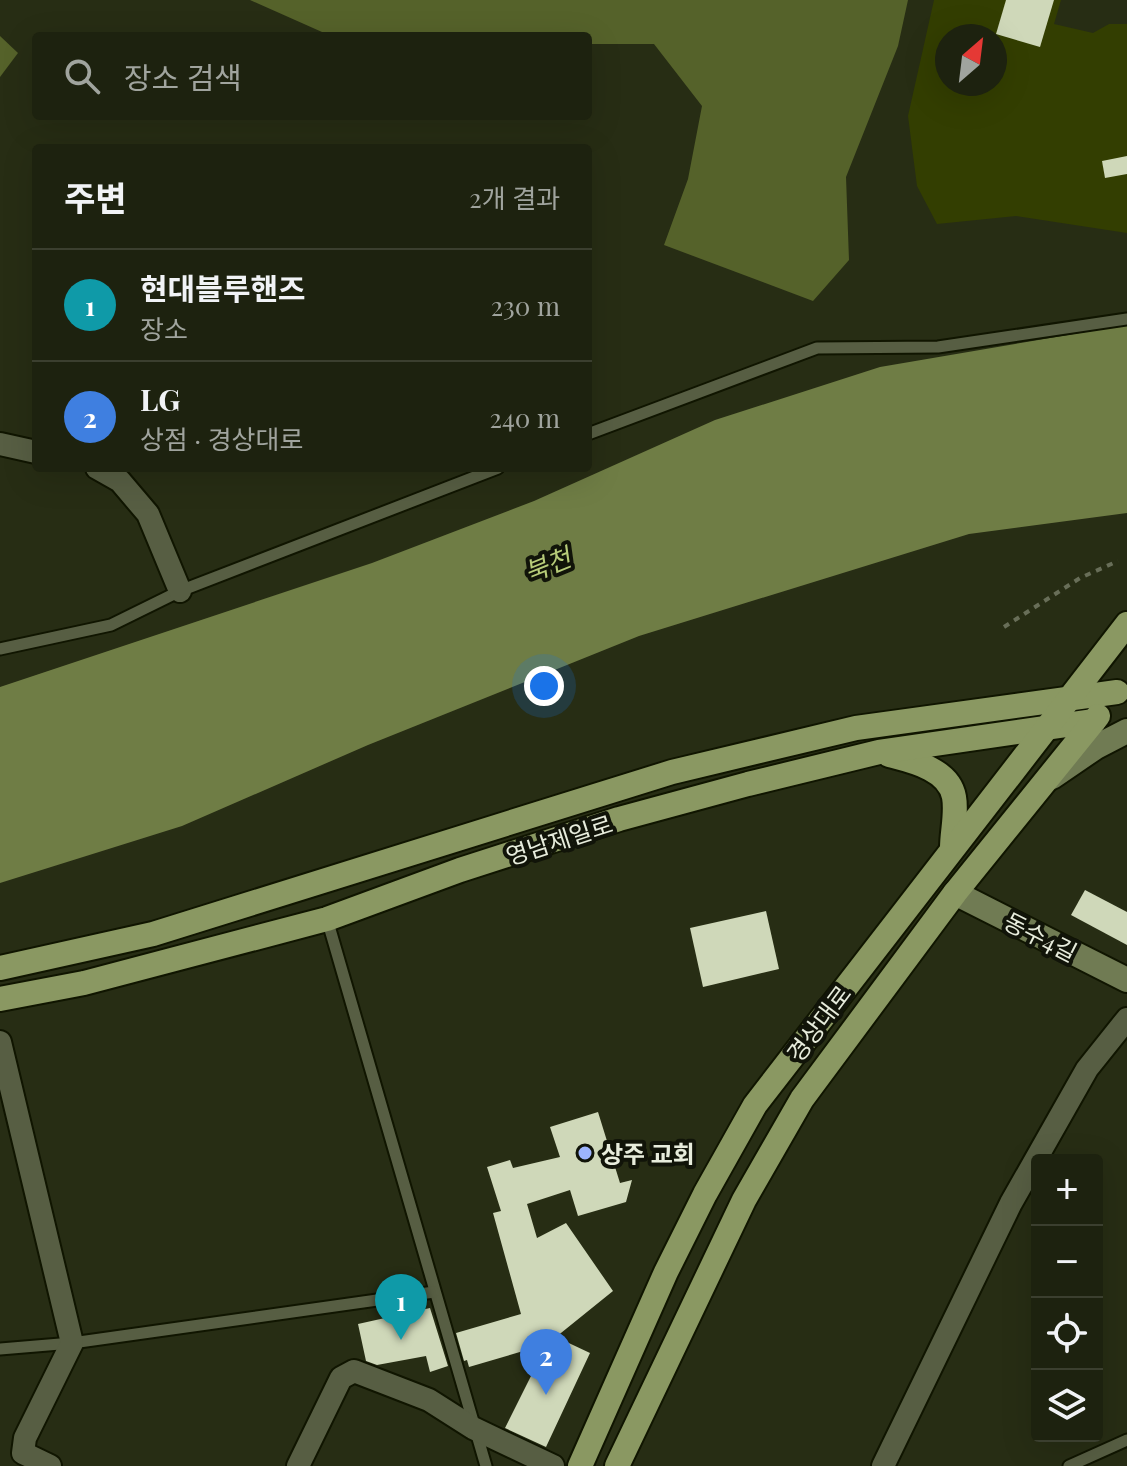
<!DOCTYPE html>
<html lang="ko">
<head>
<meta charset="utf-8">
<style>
	:root { --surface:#1d220f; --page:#252a18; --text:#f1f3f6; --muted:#a0a49e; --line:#3b3f2f; --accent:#9db4fd }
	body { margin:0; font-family:"Playfair Display","Noto Sans KR",serif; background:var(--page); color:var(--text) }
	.controls { position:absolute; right:24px; bottom:24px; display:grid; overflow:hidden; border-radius:8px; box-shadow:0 8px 32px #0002 }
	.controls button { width:72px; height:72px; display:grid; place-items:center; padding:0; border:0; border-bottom:2px solid var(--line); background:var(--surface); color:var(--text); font:40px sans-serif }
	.compass { position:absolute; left:935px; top:24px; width:72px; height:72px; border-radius:50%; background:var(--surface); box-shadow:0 8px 32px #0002; rotate:28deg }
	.you { position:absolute; left:544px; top:686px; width:28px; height:28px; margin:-20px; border:6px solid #fff; border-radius:50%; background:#1a73e8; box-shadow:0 0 0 12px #1a73e833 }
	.badge { display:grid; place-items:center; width:52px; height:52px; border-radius:50%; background:var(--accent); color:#fff; font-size:26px; font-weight:700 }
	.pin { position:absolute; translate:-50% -66px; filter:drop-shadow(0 2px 4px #0008) }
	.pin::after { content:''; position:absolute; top:42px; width:28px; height:24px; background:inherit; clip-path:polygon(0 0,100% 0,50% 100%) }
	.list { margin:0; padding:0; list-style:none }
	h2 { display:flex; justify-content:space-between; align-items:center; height:104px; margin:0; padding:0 32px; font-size:34px }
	h2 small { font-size:26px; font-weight:400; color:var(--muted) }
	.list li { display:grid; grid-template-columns:52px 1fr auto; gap:24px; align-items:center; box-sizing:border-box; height:112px; padding:0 32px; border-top:2px solid var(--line) }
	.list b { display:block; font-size:30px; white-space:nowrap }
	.list p { margin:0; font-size:26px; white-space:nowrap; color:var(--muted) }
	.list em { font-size:26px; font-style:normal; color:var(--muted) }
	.icon { flex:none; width:44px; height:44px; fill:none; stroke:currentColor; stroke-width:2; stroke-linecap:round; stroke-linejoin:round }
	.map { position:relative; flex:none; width:1127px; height:1466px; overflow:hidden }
	.search { position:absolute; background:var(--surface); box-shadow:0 8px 32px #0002; left:32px; top:32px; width:560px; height:88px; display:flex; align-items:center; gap:20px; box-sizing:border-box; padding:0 28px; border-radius:8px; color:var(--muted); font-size:30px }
	.panel { position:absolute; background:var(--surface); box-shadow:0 8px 32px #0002; left:32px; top:144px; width:560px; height:328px; border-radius:8px }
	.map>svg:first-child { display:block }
	.green { fill:#333e01; fill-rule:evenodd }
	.forest { fill:#55622a }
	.water { fill:#6f7d45 }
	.building { fill:#cfd8b9 }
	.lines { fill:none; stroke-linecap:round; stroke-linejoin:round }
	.lane-casing { stroke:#101500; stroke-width:15 }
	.street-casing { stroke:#101500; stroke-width:26 }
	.secondary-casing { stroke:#101500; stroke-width:28 }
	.primary-casing { stroke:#101500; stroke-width:28 }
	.path { stroke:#686e58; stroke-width:4; stroke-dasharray:6 6; stroke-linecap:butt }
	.lane { stroke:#575e43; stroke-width:11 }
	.street { stroke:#575e43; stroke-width:22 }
	.secondary { stroke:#707b53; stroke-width:24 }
	.primary { stroke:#8a9862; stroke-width:24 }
	.poi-dot { fill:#9db4fd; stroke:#111409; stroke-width:3 }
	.labels { text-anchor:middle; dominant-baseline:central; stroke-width:8; stroke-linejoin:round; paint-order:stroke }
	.street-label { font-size:24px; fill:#e7ecdc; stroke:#111409 }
	.poi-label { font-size:24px; font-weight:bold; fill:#e7ecdc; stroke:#111409; text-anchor:start }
	.water-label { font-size:26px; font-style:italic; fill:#b7cc79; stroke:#111409 }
</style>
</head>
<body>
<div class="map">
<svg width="1127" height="1466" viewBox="0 0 1127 1466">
	<rect width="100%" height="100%" fill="#272d14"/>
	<path class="green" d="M934 0H1061L1054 24 1093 33 1109 24H1127V233L1016 216 937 224 917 186 908 116ZM947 36H995V84H947Z"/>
	<g class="forest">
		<path d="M250 0H908L898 46 846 177 849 260 813 301 664 245 688 179 702 106 654 44H588V36H331Z"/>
		<path d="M0 36 18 53 0 77Z"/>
	</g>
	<path class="water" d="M1127 325V513L969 534 639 636 368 745 182 826 0 883V687L372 563 534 501 715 420 880 367Z"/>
	<g class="building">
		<path d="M1006 0H1054L1040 47 996 34Z"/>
		<path d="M1127 156V174L1105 178 1102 161Z"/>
		<path d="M1085 890 1127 912V945L1071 915Z"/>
		<path d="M766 911 779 969 703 987 690 928Z"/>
		<path d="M598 1112 620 1183 632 1180 626 1202 578 1216 570 1190 527 1204 537 1238 566 1223 613 1291 556 1337 590 1353 546 1447 505 1428 547 1344 469 1367 467 1360 464 1361 456 1333 521 1314 493 1213 501 1211 487 1167 510 1160 513 1168 560 1157 550 1127Z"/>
		<path d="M430 1308 448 1366 430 1372 426 1356 377 1365 366 1361 358 1324Z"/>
	</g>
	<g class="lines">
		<defs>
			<g id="lane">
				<path d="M588 434 817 348 938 347 1127 319"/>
				<path d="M0 649 111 625 180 591 498 468"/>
				<path d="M327 919 486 1466"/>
				<path d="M0 1349 72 1343 434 1292"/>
				<path d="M1069 1466 1127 1440"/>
			</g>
			<g id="street">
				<path d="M0 444 36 452"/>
				<path d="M97 468 120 481 148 514 180 591"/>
				<path d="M0 1042 72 1343 25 1438 23 1453 50 1466"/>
				<path d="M298 1466 341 1378 354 1371 429 1400 473 1428 553 1466"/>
				<path d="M883 1466 1011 1203 1087 1069 1127 1019"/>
			</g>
			<g id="secondary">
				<path d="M1052 777 1096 747 1127 731"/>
				<path d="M955 893 1127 980"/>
			</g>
			<g id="primary">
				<path d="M889 755C912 761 949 769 954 797 957 813 952 832 952 848"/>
				<path d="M0 968 153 934 672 772 856 728 1117 692"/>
				<path d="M0 999 84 983 327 919 460 870 619 819 748 784 879 752 1094 721"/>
				<path d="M580 1466 666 1272 705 1194 755 1105 1127 624"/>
				<path d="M617 1466 744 1200 802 1099 955 893 1098 716"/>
			</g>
		</defs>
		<use href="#lane" class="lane-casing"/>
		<use href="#street" class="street-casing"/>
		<use href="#secondary" class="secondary-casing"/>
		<use href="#primary" class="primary-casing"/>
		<path class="path" d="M1004 627 1080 578 1118 561"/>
		<use href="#lane" class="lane"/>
		<use href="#street" class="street"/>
		<use href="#secondary" class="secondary"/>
		<use href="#primary" class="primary"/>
	</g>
	<circle class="poi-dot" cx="585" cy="1153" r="8"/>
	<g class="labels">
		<g class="street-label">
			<text transform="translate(559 839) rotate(-18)">영남제일로</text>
			<text transform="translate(1041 936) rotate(27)">동수4길</text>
			<text transform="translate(818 1023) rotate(-53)">경상대로</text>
		</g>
		<g class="poi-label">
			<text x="601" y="1153">상주 교회</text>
		</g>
		<g class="water-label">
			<text transform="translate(547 564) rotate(-22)">북천</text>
		</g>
	</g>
</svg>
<div class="controls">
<button>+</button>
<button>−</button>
<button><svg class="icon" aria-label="locate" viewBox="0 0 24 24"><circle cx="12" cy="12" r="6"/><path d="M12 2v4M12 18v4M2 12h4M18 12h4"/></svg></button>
<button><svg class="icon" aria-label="layers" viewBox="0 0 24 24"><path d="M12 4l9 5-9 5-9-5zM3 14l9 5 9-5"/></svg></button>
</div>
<svg class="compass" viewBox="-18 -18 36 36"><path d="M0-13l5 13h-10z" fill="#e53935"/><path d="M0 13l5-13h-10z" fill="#a0a49e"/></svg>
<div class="you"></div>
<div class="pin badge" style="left:401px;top:1340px;background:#0f9aa8">1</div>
<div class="pin badge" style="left:546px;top:1395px;background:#3f7fe0">2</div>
<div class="search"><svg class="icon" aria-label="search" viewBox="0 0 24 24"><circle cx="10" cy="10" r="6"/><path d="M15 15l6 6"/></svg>장소 검색</div>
<section class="panel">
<h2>주변<small>2개 결과</small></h2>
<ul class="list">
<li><span class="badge" style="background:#0f9aa8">1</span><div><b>현대블루핸즈</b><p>장소</p></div><em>230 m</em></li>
<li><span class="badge" style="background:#3f7fe0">2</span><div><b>LG</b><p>상점 · 경상대로</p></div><em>240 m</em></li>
</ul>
</section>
</div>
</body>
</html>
